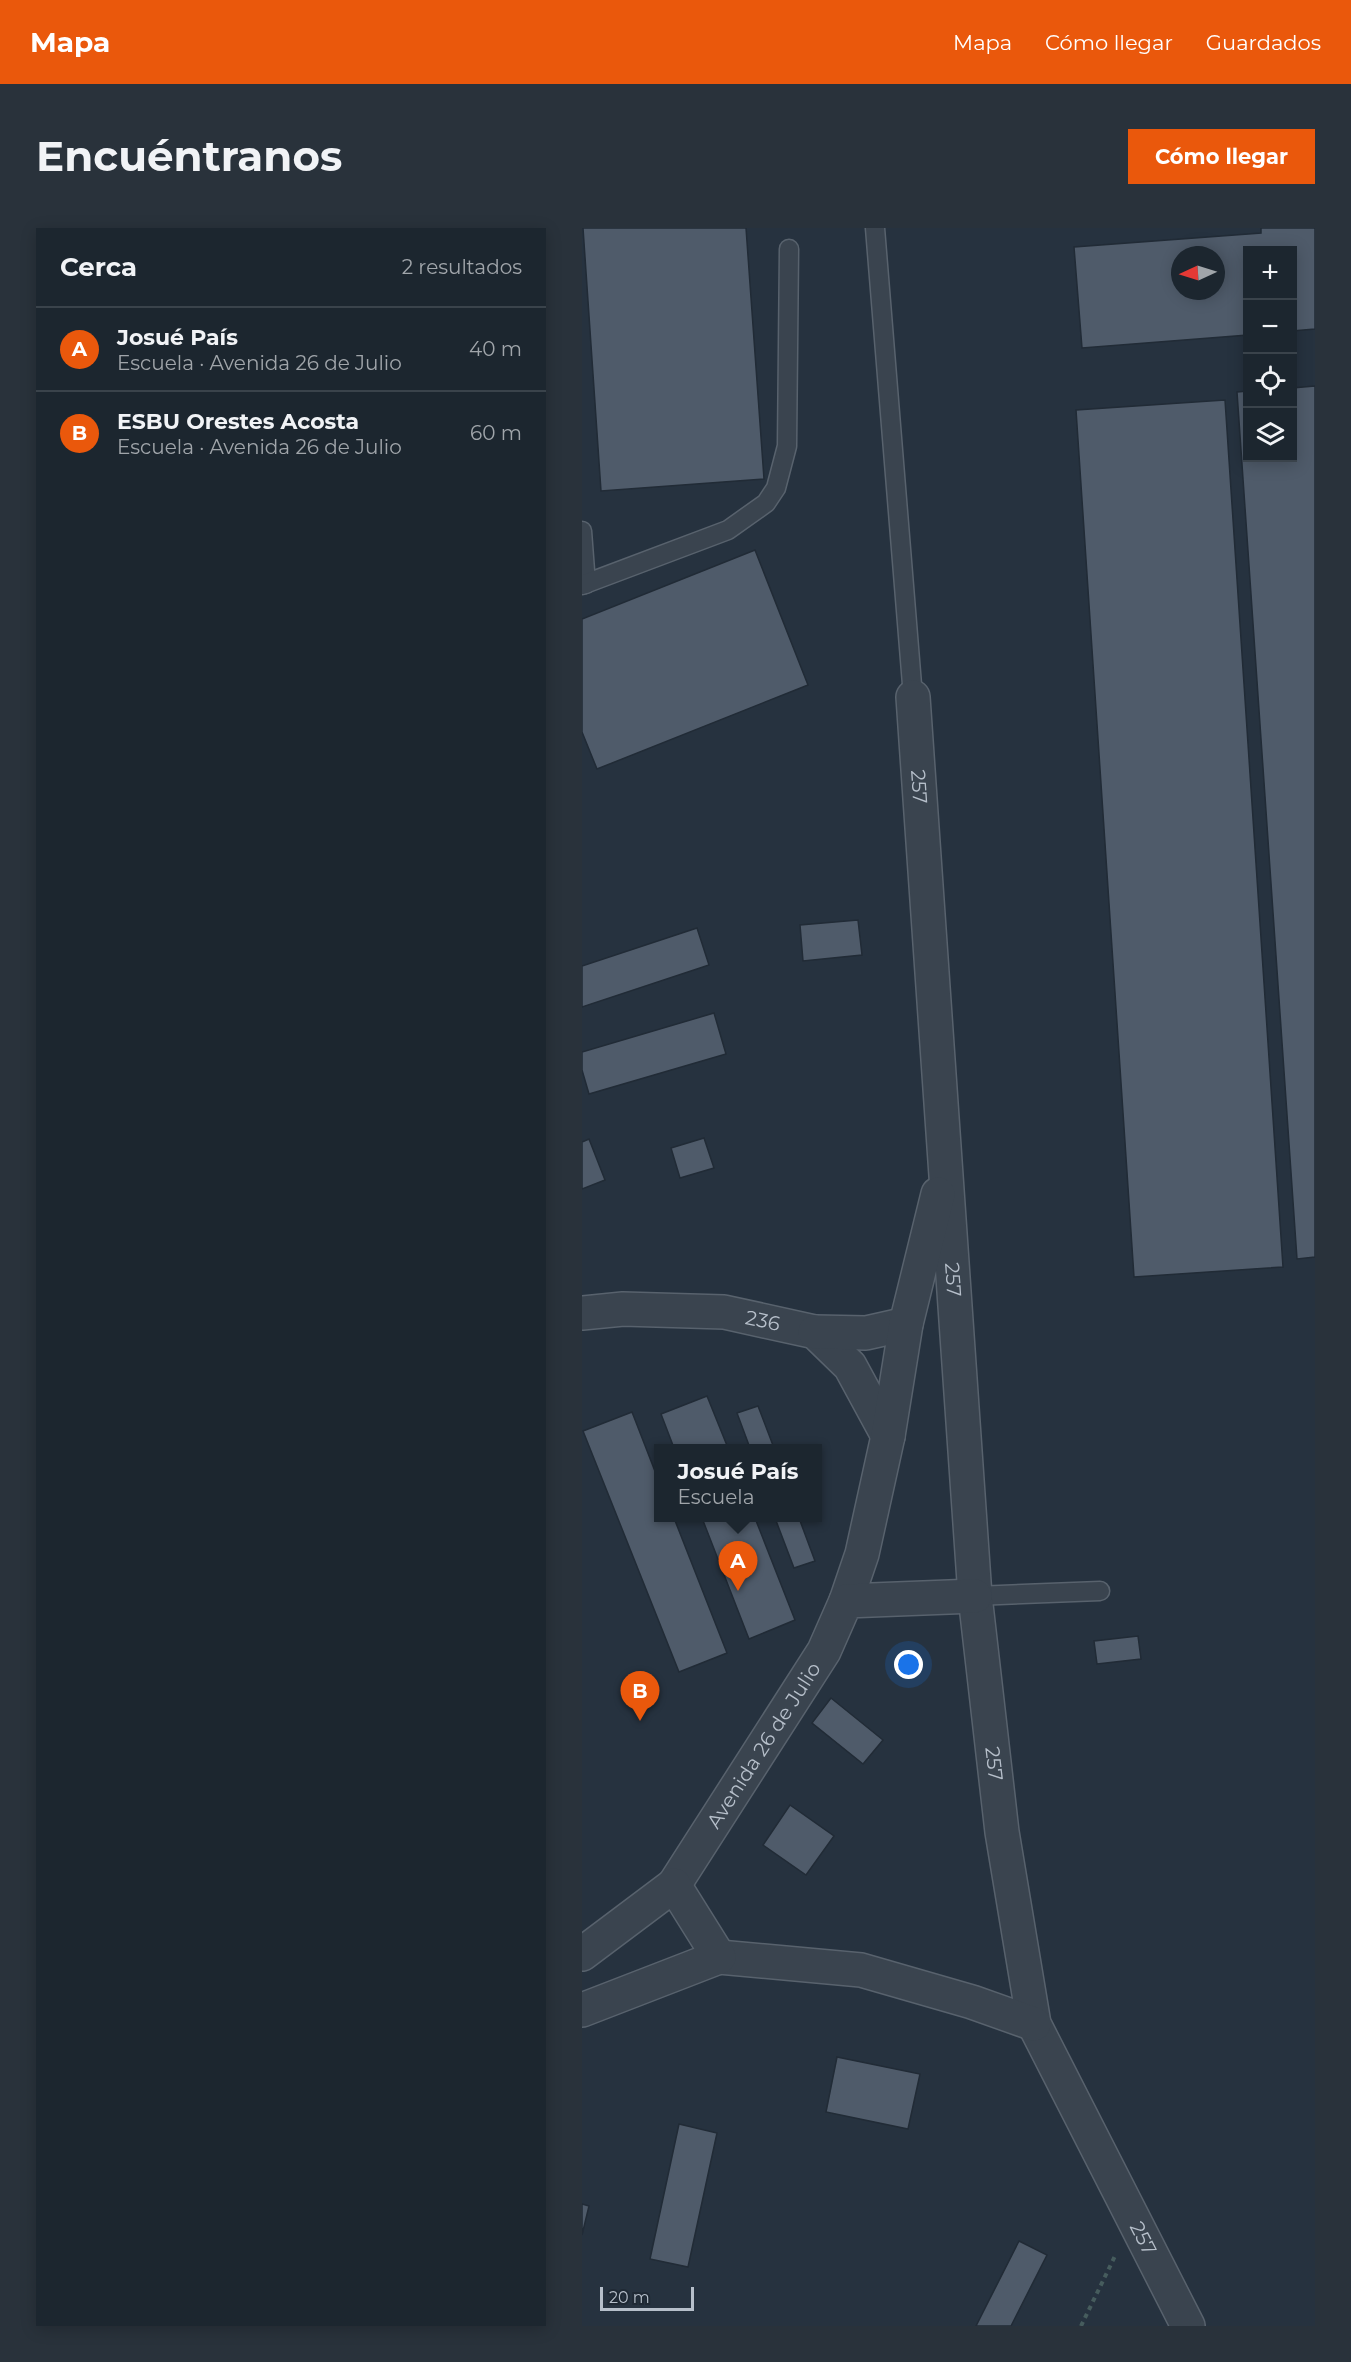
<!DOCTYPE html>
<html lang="es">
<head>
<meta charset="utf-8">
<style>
	:root { --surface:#1c262f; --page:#29323b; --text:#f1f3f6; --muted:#a0a5aa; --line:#3a434b; --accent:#ea580c }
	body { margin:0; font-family:Montserrat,sans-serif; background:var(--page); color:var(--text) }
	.controls { position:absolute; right:18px; top:18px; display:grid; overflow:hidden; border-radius:0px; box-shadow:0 3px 15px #0003 }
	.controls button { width:54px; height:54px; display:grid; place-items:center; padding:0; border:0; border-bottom:2px solid var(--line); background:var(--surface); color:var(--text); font:30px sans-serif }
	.compass { position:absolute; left:589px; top:18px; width:54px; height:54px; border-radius:50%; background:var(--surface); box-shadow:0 3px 15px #0003; rotate:266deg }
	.scale { position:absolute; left:18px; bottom:15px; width:94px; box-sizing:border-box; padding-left:6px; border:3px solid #b6bfca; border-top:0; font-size:16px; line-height:21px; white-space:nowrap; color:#b6bfca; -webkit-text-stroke:4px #1f2934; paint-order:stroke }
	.you { position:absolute; left:327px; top:1437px; width:21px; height:21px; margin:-15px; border:4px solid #fff; border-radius:50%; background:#1a73e8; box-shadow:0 0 0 9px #1a73e833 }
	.badge { display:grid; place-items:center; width:39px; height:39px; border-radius:50%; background:var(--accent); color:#fff; font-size:20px; font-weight:700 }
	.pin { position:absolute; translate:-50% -50px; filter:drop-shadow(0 2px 3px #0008) }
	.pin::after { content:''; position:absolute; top:32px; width:21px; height:18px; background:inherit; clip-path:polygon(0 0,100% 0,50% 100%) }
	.popup { position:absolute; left:72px; top:1216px; width:168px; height:78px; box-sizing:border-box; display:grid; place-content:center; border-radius:0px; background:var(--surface); filter:drop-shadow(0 2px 4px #0005); font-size:20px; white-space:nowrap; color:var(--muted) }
	.popup b { font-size:22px; color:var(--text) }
	.popup::after { content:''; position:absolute; left:50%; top:100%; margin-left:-12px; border:12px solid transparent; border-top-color:var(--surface) }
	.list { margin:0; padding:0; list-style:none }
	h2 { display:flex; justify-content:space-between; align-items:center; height:78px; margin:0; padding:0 24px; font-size:26px }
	h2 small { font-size:20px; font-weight:400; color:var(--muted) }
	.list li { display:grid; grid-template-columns:39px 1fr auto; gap:18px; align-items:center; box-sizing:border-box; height:84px; padding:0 24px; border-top:2px solid var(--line) }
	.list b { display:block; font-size:22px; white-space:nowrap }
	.list p { margin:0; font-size:20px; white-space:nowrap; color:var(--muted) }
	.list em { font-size:20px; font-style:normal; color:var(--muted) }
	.icon { flex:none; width:33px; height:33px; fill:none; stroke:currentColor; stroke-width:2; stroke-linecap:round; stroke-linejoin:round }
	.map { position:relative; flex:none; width:733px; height:2098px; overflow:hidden; border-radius:0px }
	header { display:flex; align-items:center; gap:36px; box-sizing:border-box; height:84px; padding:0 30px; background:var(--accent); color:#fff }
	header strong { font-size:28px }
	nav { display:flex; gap:33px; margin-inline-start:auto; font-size:21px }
	.intro { display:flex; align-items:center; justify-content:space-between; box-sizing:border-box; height:144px; padding:0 36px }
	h1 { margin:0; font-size:42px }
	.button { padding:15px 27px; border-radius:0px; background:var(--accent); color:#fff; font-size:21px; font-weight:700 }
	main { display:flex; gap:36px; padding:0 36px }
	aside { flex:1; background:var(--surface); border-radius:0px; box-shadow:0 3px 15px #0003 }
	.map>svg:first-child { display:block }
	.building { fill:#4f5b6a; stroke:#212b36; stroke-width:1.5; fill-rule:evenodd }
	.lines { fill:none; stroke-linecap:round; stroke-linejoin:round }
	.service-casing { stroke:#58626d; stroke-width:21 }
	.minor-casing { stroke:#58626d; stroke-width:36 }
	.tertiary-casing { stroke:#58626d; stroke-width:36 }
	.path { stroke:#465c5d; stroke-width:4; stroke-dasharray:4.5 4.5; stroke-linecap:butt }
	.service { stroke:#3a444f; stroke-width:18 }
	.minor { stroke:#3a444f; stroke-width:33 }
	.tertiary { stroke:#3a444f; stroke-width:33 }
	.labels { text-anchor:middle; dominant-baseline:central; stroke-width:6; stroke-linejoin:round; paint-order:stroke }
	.street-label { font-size:20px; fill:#b6bfca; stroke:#1f2934 }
</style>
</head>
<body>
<header>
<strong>Mapa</strong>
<nav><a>Mapa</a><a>Cómo llegar</a><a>Guardados</a></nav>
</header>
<div class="intro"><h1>Encuéntranos</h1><a class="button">Cómo llegar</a></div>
<main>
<aside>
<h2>Cerca<small>2 resultados</small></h2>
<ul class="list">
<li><span class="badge">A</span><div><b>Josué País</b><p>Escuela · Avenida 26 de Julio</p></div><em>40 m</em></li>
<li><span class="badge">B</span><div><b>ESBU Orestes Acosta</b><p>Escuela · Avenida 26 de Julio</p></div><em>60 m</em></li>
</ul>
</aside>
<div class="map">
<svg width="733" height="2098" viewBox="0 0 733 2098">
	<rect width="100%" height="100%" fill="#26323f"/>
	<g class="building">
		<path d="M1 0H164L182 251 19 263Z"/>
		<path d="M679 0H733V101L710 103V22H666V107L500 120 492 19 679 5ZM598 27H634V63H598Z"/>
		<path d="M733 158V1029L715 1031 655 164 666 163V230H710V160Z"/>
		<path d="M643 172 701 1039 552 1049 494 182Z"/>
		<path d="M173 322 226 457 15 541 0 504V391Z"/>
		<path d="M276 692 280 727 221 733 218 697Z"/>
		<path d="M115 700 127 737 0 779V738Z"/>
		<path d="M132 785 144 826 7 866 0 842V824Z"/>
		<path d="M122 910 132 940 98 950 89 920Z"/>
		<path d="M7 911 23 952 0 961V914Z"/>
		<path d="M125 1168 146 1220H92L79 1186Z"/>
		<path d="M176 1178 192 1220H168L155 1185Z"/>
		<path d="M50 1184 76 1251V1290H92L145 1425 97 1444 1 1203Z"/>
		<path d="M120 1290H173L213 1392 167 1411Z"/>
		<path d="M193 1290H217L233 1333 212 1340Z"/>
		<path d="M556 1408 559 1431 515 1436 512 1413Z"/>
		<path d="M249 1470 301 1512 281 1536 230 1495Z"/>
		<path d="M208 1577 252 1608 224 1647 181 1617Z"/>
		<path d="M255 1829 338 1846 326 1901 244 1884Z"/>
		<path d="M97 1896 135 1905 106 2039 68 2031Z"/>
		<path d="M0 1976 7 1978 0 2007Z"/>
		<path d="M437 2013 465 2027 429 2098H394Z"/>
	</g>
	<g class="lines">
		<defs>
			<g id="service">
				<path d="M293 0 331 469"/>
				<path d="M0 303 4 356"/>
				<path d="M0 357 146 302 184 275 194 260 205 218 207 21"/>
				<path d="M393 1368 518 1363"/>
			</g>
			<g id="minor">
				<path id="s1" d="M331 469 393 1368 420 1604 452 1796 606 2098"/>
				<path id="s2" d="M0 1085 41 1081 142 1084 233 1104 268 1138 306 1208"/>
				<path d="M233 1104 284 1105 324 1096"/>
				<path d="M264 1373 280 1326 306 1208 324 1096 356 966"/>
				<path id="s3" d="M92 1657 242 1423 264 1373 393 1368"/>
				<path d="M137 1729 279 1742 390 1774 452 1796"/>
			</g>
			<path id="tertiary" d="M0 1726 92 1657 137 1729 0 1782"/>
		</defs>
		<use href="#service" class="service-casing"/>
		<use href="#minor" class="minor-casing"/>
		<use href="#tertiary" class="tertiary-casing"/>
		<path class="path" d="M499 2098 534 2026"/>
		<use href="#service" class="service"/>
		<use href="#minor" class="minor"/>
		<use href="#tertiary" class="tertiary"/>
	</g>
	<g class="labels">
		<g class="street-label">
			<text stroke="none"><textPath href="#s1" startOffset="90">257</textPath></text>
			<text stroke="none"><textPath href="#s1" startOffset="584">257</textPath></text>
			<text stroke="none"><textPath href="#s2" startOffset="182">236</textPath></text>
			<text stroke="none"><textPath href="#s3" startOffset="166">Avenida 26 de Julio</textPath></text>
			<text stroke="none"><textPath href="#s1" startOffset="1070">257</textPath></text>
			<text stroke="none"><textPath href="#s1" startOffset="1574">257</textPath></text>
		</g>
	</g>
</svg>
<div class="controls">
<button>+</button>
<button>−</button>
<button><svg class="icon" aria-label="locate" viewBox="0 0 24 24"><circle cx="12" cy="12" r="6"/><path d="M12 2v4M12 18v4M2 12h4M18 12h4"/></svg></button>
<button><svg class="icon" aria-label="layers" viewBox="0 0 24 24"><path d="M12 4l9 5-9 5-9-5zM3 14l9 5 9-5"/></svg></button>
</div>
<svg class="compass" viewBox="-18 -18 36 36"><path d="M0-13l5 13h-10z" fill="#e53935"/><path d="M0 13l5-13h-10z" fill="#a0a5aa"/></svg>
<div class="scale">20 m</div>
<div class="you"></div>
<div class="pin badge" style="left:156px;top:1363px">A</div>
<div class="popup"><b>Josué País</b>Escuela</div>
<div class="pin badge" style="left:58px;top:1493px">B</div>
</div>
</main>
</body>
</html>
